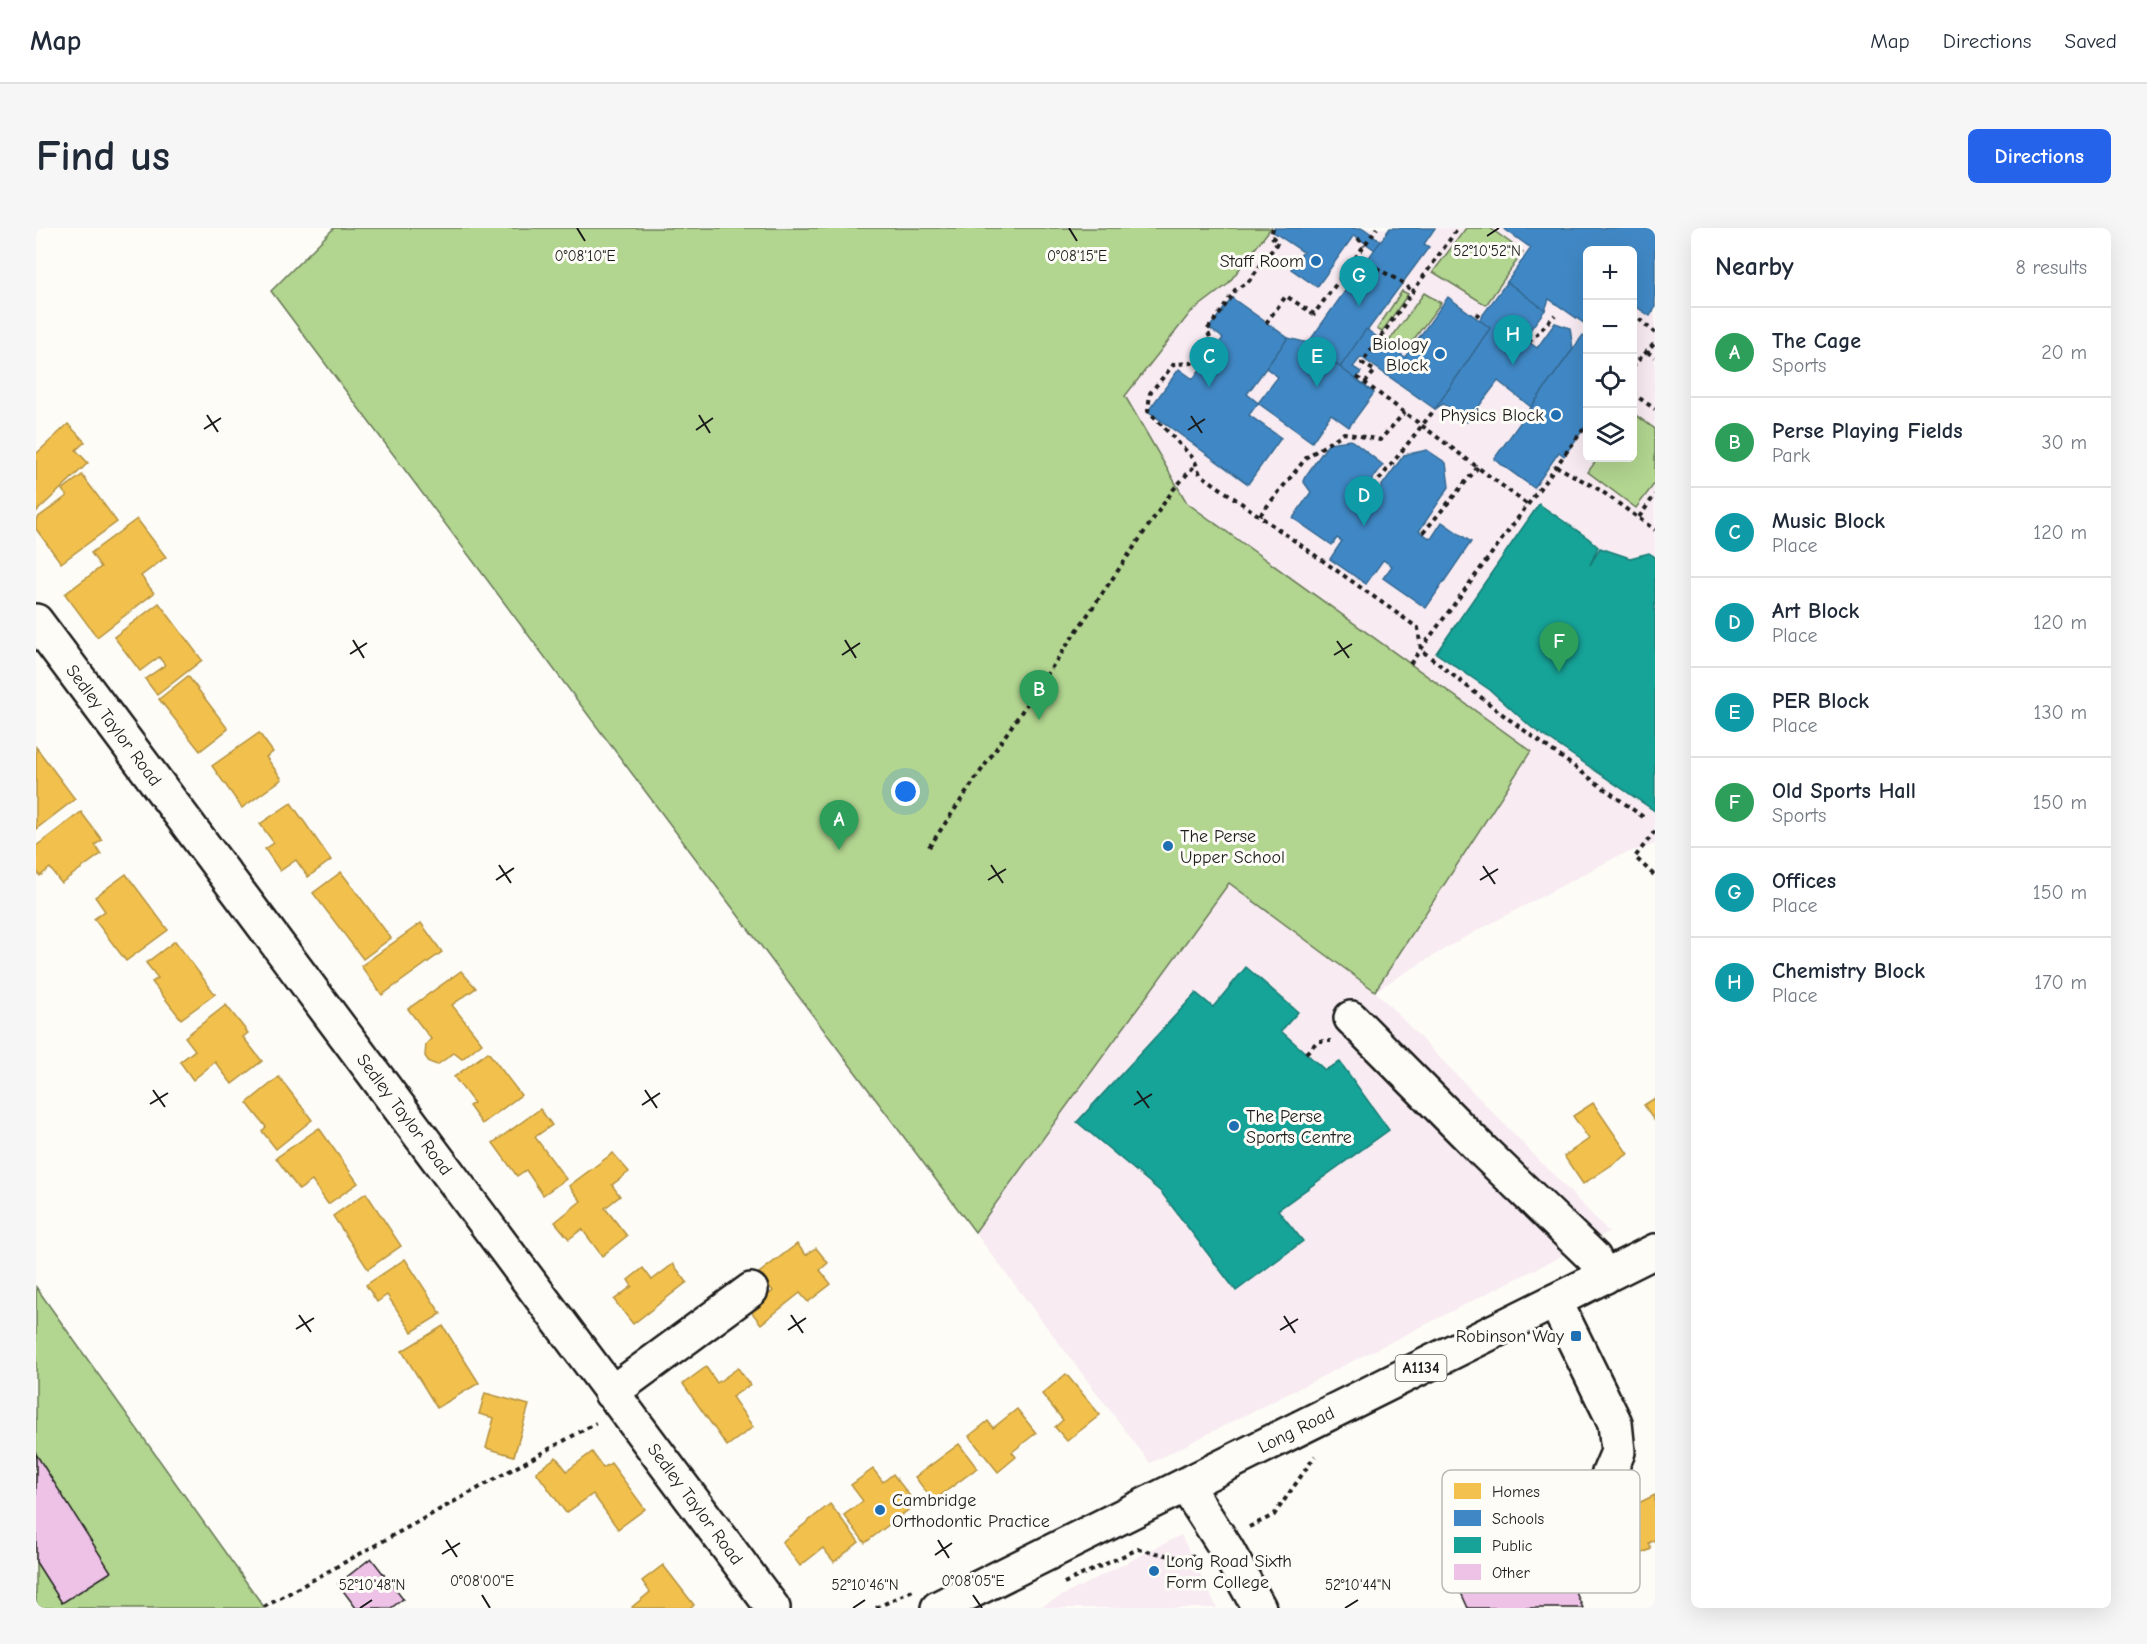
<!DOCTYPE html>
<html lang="en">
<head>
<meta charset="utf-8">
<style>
	:root { --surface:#fff; --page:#f6f6f7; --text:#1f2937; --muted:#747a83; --line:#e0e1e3; --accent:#2563eb }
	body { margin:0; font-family:"Comic Neue",sans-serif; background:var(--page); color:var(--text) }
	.controls { position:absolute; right:18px; top:18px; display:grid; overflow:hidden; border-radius:9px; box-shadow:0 6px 24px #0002 }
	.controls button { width:54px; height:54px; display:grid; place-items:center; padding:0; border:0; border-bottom:2px solid var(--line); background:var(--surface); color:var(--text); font:30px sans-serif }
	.you { position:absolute; left:870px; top:564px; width:21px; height:21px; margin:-15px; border:4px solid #fff; border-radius:50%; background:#1a73e8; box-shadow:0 0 0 9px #1a73e833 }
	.badge { display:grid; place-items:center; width:39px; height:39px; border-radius:50%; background:var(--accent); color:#fff; font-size:20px; font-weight:700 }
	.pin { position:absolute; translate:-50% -50px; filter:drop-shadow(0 2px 3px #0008) }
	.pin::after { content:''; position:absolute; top:32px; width:21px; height:18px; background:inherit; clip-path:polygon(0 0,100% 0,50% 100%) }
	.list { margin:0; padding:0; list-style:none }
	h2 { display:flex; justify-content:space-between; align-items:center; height:78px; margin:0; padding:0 24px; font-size:26px }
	h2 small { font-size:20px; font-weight:400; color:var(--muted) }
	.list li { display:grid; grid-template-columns:39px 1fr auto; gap:18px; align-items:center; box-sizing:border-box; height:90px; padding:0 24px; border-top:2px solid var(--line) }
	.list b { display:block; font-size:22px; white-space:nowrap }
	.list p { margin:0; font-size:20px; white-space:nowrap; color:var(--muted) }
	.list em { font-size:20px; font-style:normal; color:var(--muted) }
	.icon { flex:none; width:33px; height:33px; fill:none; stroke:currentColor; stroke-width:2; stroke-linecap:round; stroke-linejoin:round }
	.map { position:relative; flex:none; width:1619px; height:1380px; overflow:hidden; border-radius:9px }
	header { display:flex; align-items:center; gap:36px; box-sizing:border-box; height:84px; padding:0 30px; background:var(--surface); border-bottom:2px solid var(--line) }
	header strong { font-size:28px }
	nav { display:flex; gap:33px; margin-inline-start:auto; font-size:21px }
	.intro { display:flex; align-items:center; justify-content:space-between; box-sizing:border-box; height:144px; padding:0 36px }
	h1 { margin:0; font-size:42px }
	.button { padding:15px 27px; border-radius:9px; background:var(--accent); color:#fff; font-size:21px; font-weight:700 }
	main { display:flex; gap:36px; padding:0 36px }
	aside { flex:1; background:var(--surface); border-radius:9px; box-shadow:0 6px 24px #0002 }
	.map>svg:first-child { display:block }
	.built { fill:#f8ebf2; fill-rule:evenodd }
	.green { fill:#b2d590; stroke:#677856; stroke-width:1.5 }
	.homes { fill:#f2c14e; stroke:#b2903f; stroke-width:1.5 }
	.schools { fill:#3f88c5; stroke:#346892; stroke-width:1.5 }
	.public { fill:#17a398; stroke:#187a73; stroke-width:1.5 }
	.building { fill:#eec2e7; stroke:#1c1c1c; stroke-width:1.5 }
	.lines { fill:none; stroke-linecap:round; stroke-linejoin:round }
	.minor-casing { stroke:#1c1c1c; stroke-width:38 }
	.major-casing { stroke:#1c1c1c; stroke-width:38 }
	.path { stroke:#1c1c1c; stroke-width:4; stroke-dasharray:4.5 4.5; stroke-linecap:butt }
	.minor { stroke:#fdfcf7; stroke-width:33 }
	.major { stroke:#fdfcf7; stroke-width:33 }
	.ticks { fill:none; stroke:#1c1c1c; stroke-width:2 }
	.poi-dot { fill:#1f6fb2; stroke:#fdfcf7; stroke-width:2 }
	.labels { text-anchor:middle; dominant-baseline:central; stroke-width:6; stroke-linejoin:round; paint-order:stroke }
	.shield { fill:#fdfcf7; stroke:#605f5e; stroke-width:1.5 }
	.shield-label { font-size:16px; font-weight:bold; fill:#1c1c1c }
	.poi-label { font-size:18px; fill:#1c1c1c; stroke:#fdfcf7; text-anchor:end }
	.street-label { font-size:18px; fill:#1c1c1c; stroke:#fdfcf7 }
	.key { fill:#fdfcf7; stroke:#bab9b5; stroke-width:1.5 }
	.key-label { font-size:16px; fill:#1c1c1c }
	.ticks-label { font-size:15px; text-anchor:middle; fill:#1c1c1c; stroke:#fdfcf7; stroke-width:6; stroke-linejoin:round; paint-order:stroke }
</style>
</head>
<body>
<header>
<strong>Map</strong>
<nav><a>Map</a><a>Directions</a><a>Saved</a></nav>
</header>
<div class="intro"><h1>Find us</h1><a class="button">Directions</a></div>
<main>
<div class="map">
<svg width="1619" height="1380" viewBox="0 0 1619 1380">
	<rect width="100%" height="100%" fill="#fdfcf7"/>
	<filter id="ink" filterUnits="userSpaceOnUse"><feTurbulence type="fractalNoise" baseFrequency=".0167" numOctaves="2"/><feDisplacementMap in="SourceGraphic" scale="12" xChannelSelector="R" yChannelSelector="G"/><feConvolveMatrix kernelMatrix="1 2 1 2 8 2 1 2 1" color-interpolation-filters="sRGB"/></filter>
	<g filter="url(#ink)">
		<g class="built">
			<path d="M298 0H1619V616L1582 628 1420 714 1339 763 1573 1004 1114 1235 821 849 235 63ZM1552 22H1596V230H1552Z"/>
			<path d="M1145 1307 1181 1380H1002Z"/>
		</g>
		<g class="green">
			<path d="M298 0H1235L1191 57 1154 85 1089 168 1151 275 1495 523 1339 763 1193 655 939 1004 235 63Z"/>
			<path d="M1430 0H1454L1487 24 1450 77 1397 44Z"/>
			<path d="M1366 63 1372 66 1346 104 1341 101Z"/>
			<path d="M1388 65 1405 75 1369 123 1353 113Z"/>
			<path d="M1597 185 1619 201V255L1600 280 1552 244 1562 230H1596Z"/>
			<path d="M0 1059 228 1379V1380H0Z"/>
		</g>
		<g class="homes">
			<path d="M32 196 49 214 40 222 52 235 0 284V226Z"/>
			<path d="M46 247 81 294 25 335 0 301V291L31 268 26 262Z"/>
			<path d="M101 291 130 329 105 348 118 365 61 409 29 366 65 339 55 325Z"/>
			<path d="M123 375 166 432 121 467 109 451 129 437 123 429 104 443 78 409Z"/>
			<path d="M152 448 192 501 164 523 123 471Z"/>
			<path d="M223 505 237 524 230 529 246 551 206 580 176 538Z"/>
			<path d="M0 519 39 571 0 601Z"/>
			<path d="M255 575 295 632 272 649 260 632 244 643 229 621 238 615 224 596Z"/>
			<path d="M45 584 66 612 59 617 65 626 25 655 14 640 4 648 0 642V618Z"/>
			<path d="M305 644 355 710 327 731 277 665Z"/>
			<path d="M90 646 132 702 90 733 58 691 69 683 59 669Z"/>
			<path d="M385 695 406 724 346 767 325 738Z"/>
			<path d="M139 713 179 766 145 791 116 754 122 750 110 735Z"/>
			<path d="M425 743 440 760 416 777 446 815 426 831 418 825 401 837 393 834 389 828 390 816 395 811 372 781Z"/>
			<path d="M190 777 212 805 207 809 226 833 196 856 179 834 157 852 144 834 159 822 149 809Z"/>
			<path d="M452 824 485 867 446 896 433 878 438 875 418 849Z"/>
			<path d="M243 849 276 892 240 921 226 903 230 899 211 875Z"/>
			<path d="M1619 870V893L1608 877Z"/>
			<path d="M1557 875 1592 926 1547 956 1528 928 1553 911 1537 888Z"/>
			<path d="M504 881 516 897 499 909 530 951 507 967 490 942 481 948 457 915Z"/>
			<path d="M283 900 322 955 292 976 276 953 263 962 240 930Z"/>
			<path d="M577 925 593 944 576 957 584 968 569 980 591 1008 566 1028 546 1001 533 1011 519 994 545 973 533 958Z"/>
			<path d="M330 965 365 1018 332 1041 297 988Z"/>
			<path d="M761 1016 770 1027 780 1020 792 1035 784 1042 795 1056 772 1074 764 1065 725 1096 713 1081 737 1063 723 1045Z"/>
			<path d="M369 1031 405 1086 376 1104 351 1067 341 1074 330 1057Z"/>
			<path d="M637 1036 651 1054 597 1096 578 1072 596 1058 592 1052 607 1040 616 1052Z"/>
			<path d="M407 1098 443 1155 401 1180 366 1123Z"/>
			<path d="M670 1139 681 1155 702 1140 714 1157 696 1169 717 1199 691 1218 647 1156Z"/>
			<path d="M1030 1146 1064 1187 1031 1213 1019 1199 1027 1192 1006 1166Z"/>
			<path d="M449 1165 493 1177 478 1228 450 1220 458 1190 443 1186Z"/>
			<path d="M981 1181 1000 1205 976 1224 980 1229 962 1244 933 1208 952 1193 957 1200Z"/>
			<path d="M923 1216 941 1240 897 1273 879 1249Z"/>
			<path d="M556 1224 567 1240 575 1235 609 1281 582 1301 557 1266 530 1285 500 1244 520 1229 531 1243Z"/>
			<path d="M837 1241 847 1254 857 1246 880 1276 829 1315 808 1287 827 1273 815 1257Z"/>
			<path d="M1619 1267V1312L1613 1315 1615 1321 1591 1333 1587 1324 1557 1339 1540 1305Z"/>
			<path d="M794 1276 823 1314 798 1334 787 1320 764 1338 746 1314Z"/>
			<path d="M627 1337 658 1377 655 1380H597L596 1379 614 1364 606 1353Z"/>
		</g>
		<g class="schools">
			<path d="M1238 0H1327L1345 13 1339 22 1318 7 1281 59 1255 41 1267 24 1236 3Z"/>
			<path d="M1354 0H1399L1388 16 1393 19 1303 141 1295 132 1272 115Z"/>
			<path d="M1467 0H1619V80L1614 88 1596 76V22H1552V98L1513 71 1509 82 1471 54 1495 20Z"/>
			<path d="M1471 54 1509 82 1488 110 1501 120 1519 95 1534 100 1537 121 1495 179 1462 153 1431 194 1407 176 1399 181 1454 100 1443 92Z"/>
			<path d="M1412 69 1454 100 1399 181 1325 129 1317 139 1325 144 1319 152 1303 141 1330 101 1369 129Z"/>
			<path d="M1196 70 1252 110 1211 166 1222 175 1213 187 1245 210 1212 256 1112 183 1143 141 1157 151 1187 110 1173 100Z"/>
			<path d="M1547 107 1552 111V195L1528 228 1523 224 1498 260 1458 231Z"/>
			<path d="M1252 110 1272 115 1338 165 1313 199 1295 186 1276 214 1222 175 1242 149 1230 140Z"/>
			<path d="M1315 212 1347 237 1328 263 1337 270 1368 227 1391 222 1410 235 1413 259 1383 303 1395 311 1406 294 1435 314 1390 380 1347 350 1356 338 1347 332 1330 356 1294 331 1306 313 1301 310 1296 317 1257 290 1275 264 1267 253 1269 249 1293 215Z"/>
		</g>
		<g class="public">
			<path d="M1503 276 1552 310 1562 319 1554 337 1564 320 1594 330 1613 325 1619 329V583L1495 499 1454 462 1400 425Z"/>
			<path d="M1210 739 1262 784 1245 803 1289 842 1304 834 1353 902 1242 982 1267 1013 1200 1063 1125 964 1041 894 1160 765 1177 779Z"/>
		</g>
		<g class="building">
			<path d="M0 1226 75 1344 26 1375 0 1334Z"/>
			<path d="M1510 1299 1547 1380H1432L1418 1349 1457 1331 1454 1325Z"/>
			<path d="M335 1330 367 1371 355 1380H320L302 1356Z"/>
		</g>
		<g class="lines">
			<defs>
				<g id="minor">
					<path id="s1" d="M0 393 737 1380"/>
					<path d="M1315 790 1447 923 1558 1030 1568 1049"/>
					<path d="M1519 1073 1579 1195 1582 1224 1565 1264"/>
					<path d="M575 1165 715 1062"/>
					<path d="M1150 1258 1190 1320 1223 1380"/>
				</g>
				<g id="major">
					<path id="s2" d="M902 1380 1619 1023"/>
				</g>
			</defs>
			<use href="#minor" class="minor-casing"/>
			<use href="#major" class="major-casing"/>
			<g class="path">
				<path d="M1237 0 1235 8 1242 14 1213 53 1199 62 1183 87 1171 102 1175 112 1156 135 1138 136 1114 165 1112 183 1158 231 1164 246 1382 400 1385 422 1470 489 1610 591"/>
				<path d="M1322 10 1328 18"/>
				<path d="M1303 52 1341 0"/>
				<path d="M1596 85 1619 105"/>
				<path d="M1440 88 1445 83"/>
				<path d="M1230 95 1250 68 1278 86 1301 55 1330 34 1367 55 1377 64"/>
				<path d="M1493 114 1519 87"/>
				<path d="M1611 124 1619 129"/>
				<path d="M1596 139 1619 115"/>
				<path d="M1321 149 1492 277"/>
				<path d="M1329 155 1339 143 1326 135 1422 0"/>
				<path d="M1596 165 1619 181"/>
				<path d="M1520 238 1564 262 1619 302"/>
				<path d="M1332 266 1399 181"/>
				<path d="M1224 287 1271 229 1308 205 1344 212 1369 184"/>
				<path d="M1603 289 1619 267"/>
				<path d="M1387 305 1442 239"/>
				<path d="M1374 436 1552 195"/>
				<path d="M1619 603 1599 629 1619 648"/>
				<path d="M893 619 1137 262 1160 236"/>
				<path d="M1270 825 1282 813H1295"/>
				<path d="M1213 1299 1238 1287 1279 1228"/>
				<path d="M1028 1355 1102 1321 1149 1331 1158 1327"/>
				<path d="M228 1379 560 1195"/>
				<path d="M840 1380 877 1362"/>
			</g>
			<use href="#minor" class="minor"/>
			<use href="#major" class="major"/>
		</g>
	</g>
	<path class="ticks" d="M541 0 549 13M1033 0 1041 13M1451 8 1463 0M171 187 182 204M663 187 674 205M1155 188 1166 205M168 201 185 190M660 202 677 190M1152 202 1169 191M317 412 328 430M809 412 820 430M1301 413 1313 430M314 426 331 415M806 427 824 415M1298 427 1316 416M463 637 475 655M955 637 967 655M1447 638 1459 656M460 652 478 640M952 652 970 641M1444 652 1462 641M117 862 129 879M609 862 621 880M1101 863 1113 880M114 876 132 865M606 877 624 865M1098 877 1116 866M263 1087 275 1104M755 1087 767 1105M1248 1088 1259 1105M260 1101 278 1090M752 1102 770 1090M1244 1102 1262 1091M410 1312 421 1329M902 1312 913 1330M406 1326 424 1315M899 1327 916 1315M446 1367 454 1380M937 1367 946 1380M324 1380 336 1372M817 1380 829 1372M1309 1380 1322 1372"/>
	<g class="poi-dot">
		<circle cx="1280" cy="33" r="6"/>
		<circle cx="1404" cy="126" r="6"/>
		<circle cx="1520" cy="187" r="6"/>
		<circle cx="1132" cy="618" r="6"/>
		<circle cx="1198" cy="898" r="6"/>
		<rect x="1534" y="1102" width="12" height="12" rx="3"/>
		<circle cx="844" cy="1282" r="6"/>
		<circle cx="1118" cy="1343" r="6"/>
	</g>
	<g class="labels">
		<rect class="shield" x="1359.5" y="1127" width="51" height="26" rx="4.5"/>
		<g class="shield-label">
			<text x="1385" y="1140">A1134</text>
		</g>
		<g class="poi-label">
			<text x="1268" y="33">Staff Room</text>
			<text x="1392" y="116">Biology<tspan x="1392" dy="21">Block</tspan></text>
			<text x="1508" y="187">Physics Block</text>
			<text x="1144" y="608" text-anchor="start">The Perse<tspan x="1144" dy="21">Upper School</tspan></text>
			<text x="1210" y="888" text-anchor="start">The Perse<tspan x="1210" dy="21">Sports Centre</tspan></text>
			<text x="1528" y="1108">Robinson Way</text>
			<text x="856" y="1272" text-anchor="start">Cambridge<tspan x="856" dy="21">Orthodontic Practice</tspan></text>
			<text x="1130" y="1333" text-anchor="start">Long Road Sixth<tspan x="1130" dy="21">Form College</tspan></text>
		</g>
		<g class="street-label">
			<text stroke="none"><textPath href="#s1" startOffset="130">Sedley Taylor Road</textPath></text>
			<text stroke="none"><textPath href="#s1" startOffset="616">Sedley Taylor Road</textPath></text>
			<text stroke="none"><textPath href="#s2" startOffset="400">Long Road</textPath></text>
			<text stroke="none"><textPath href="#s1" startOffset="1102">Sedley Taylor Road</textPath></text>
		</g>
	</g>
	<rect x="1406" y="1242" width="198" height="123" rx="9" class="key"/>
	<rect x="1418" y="1255" width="27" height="16" fill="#f2c14e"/>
	<rect x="1418" y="1282" width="27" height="16" fill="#3f88c5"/>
	<rect x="1418" y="1309" width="27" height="16" fill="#17a398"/>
	<rect x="1418" y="1336" width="27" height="16" fill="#eec2e7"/>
	<g class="key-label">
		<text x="1456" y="1269">Homes</text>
		<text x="1456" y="1296">Schools</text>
		<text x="1456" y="1323">Public</text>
		<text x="1456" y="1350">Other</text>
	</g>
	<g class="ticks-label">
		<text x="1451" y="28">52°10'52"N</text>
		<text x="549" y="33">0°08'10"E</text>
		<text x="1041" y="33">0°08'15"E</text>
		<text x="446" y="1358">0°08'00"E</text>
		<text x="937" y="1358">0°08'05"E</text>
		<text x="336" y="1362">52°10'48"N</text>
		<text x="829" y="1362">52°10'46"N</text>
		<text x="1322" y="1362">52°10'44"N</text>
	</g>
</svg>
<div class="controls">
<button>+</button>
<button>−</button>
<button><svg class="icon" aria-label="locate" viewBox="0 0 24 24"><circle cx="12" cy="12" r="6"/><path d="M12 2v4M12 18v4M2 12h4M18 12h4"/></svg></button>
<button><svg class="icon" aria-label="layers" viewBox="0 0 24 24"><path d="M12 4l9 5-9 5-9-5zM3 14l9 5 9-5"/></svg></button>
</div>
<div class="you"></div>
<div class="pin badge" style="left:803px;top:622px;background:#2e9e5b">A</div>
<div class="pin badge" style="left:1003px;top:492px;background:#2e9e5b">B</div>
<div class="pin badge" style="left:1173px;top:159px;background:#0f9aa8">C</div>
<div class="pin badge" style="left:1328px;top:298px;background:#0f9aa8">D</div>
<div class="pin badge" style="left:1281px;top:159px;background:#0f9aa8">E</div>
<div class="pin badge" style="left:1523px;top:444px;background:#2e9e5b">F</div>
<div class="pin badge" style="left:1323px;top:78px;background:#0f9aa8">G</div>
<div class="pin badge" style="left:1477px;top:137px;background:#0f9aa8">H</div>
</div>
<aside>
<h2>Nearby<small>8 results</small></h2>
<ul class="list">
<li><span class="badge" style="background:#2e9e5b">A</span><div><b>The Cage</b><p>Sports</p></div><em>20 m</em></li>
<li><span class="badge" style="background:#2e9e5b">B</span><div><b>Perse Playing Fields</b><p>Park</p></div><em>30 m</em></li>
<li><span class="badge" style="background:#0f9aa8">C</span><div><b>Music Block</b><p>Place</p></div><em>120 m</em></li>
<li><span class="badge" style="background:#0f9aa8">D</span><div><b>Art Block</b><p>Place</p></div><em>120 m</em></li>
<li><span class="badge" style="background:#0f9aa8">E</span><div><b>PER Block</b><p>Place</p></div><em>130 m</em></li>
<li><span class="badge" style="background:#2e9e5b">F</span><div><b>Old Sports Hall</b><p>Sports</p></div><em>150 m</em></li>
<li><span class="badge" style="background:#0f9aa8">G</span><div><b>Offices</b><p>Place</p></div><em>150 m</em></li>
<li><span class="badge" style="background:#0f9aa8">H</span><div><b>Chemistry Block</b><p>Place</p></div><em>170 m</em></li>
</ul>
</aside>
</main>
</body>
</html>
